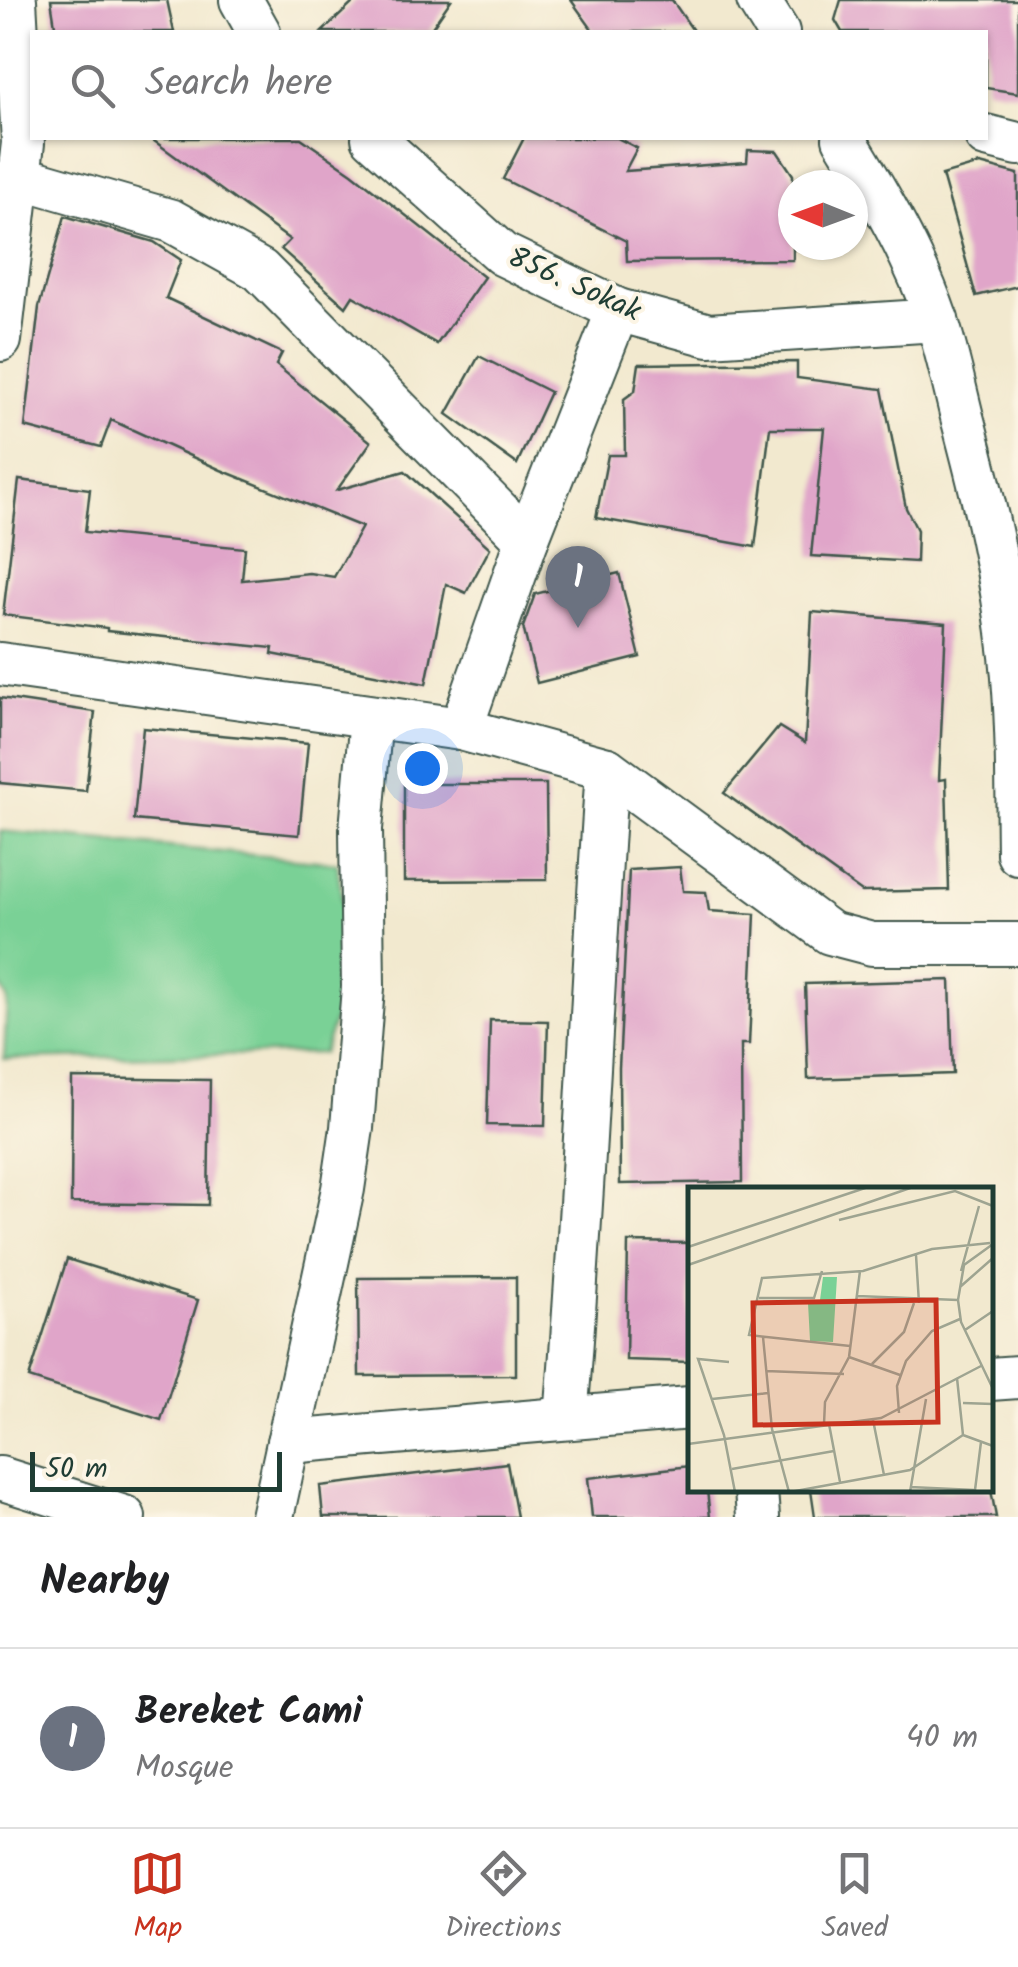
<!DOCTYPE html>
<html lang="en">
<head>
<meta charset="utf-8">
<style>
	:root { --surface:#fff; --page:#f6f6f6; --text:#202124; --muted:#757577; --line:#e0e0e0; --accent:#c8321e }
	body { margin:0; font-family:Kalam,sans-serif; background:var(--page); color:var(--text) }
	.compass { position:absolute; left:778px; top:170px; width:90px; height:90px; border-radius:50%; background:var(--surface); box-shadow:0 2px 8px #0004; rotate:271deg }
	.scale { position:absolute; left:30px; bottom:25px; width:252px; box-sizing:border-box; padding-left:10px; border:5px solid #1f3d34; border-top:0; font-size:28px; line-height:35px; white-space:nowrap; color:#1f3d34; -webkit-text-stroke:8px #fcf5e5; paint-order:stroke }
	.you { position:absolute; left:422px; top:768px; width:35px; height:35px; margin:-25px; border:8px solid #fff; border-radius:50%; background:#1a73e8; box-shadow:0 0 0 15px #1a73e833 }
	.badge { display:grid; place-items:center; width:65px; height:65px; border-radius:50%; background:var(--accent); color:#fff; font-size:32px; font-weight:700 }
	.pin { position:absolute; translate:-50% -82px; filter:drop-shadow(0 2px 5px #0008) }
	.pin::after { content:''; position:absolute; top:52px; width:35px; height:30px; background:inherit; clip-path:polygon(0 0,100% 0,50% 100%) }
	.list { margin:0; padding:0; list-style:none }
	h2 { display:flex; justify-content:space-between; align-items:center; height:130px; margin:0; padding:0 40px; font-size:42px }
	h2 small { font-size:32px; font-weight:400; color:var(--muted) }
	.list li { display:grid; grid-template-columns:65px 1fr auto; gap:30px; align-items:center; box-sizing:border-box; height:180px; padding:0 40px; border-top:2px solid var(--line) }
	.list b { display:block; font-size:38px; white-space:nowrap }
	.list p { margin:0; font-size:32px; white-space:nowrap; color:var(--muted) }
	.list em { font-size:32px; font-style:normal; color:var(--muted) }
	.icon { flex:none; width:55px; height:55px; fill:none; stroke:currentColor; stroke-width:2; stroke-linecap:round; stroke-linejoin:round }
	.map { position:relative; flex:none; width:1018px; height:1517px; overflow:hidden }
	.search { position:absolute; background:var(--surface); box-shadow:0 2px 8px #0004; left:30px; right:30px; top:30px; height:110px; display:flex; align-items:center; gap:25px; box-sizing:border-box; padding:0 35px; border-radius:0px; color:var(--muted); font-size:38px }
	.sheet { height:310px; background:var(--surface) }
	nav { display:flex; justify-content:space-around; align-items:center; box-sizing:border-box; height:140px; border-top:2px solid var(--line); background:var(--surface); font-size:28px; color:var(--muted) }
	nav a { display:grid; justify-items:center; gap:5px }
	nav .on { color:var(--accent) }
	.map>svg:first-child { display:block }
	.green { fill:#7ad196; stroke:#4c8765; stroke-width:2.5 }
	.building { fill:#e0a5c9 }
	.lines { fill:none; stroke-linecap:round; stroke-linejoin:round }
	.minor-casing { stroke:#3f574b; stroke-width:46 }
	.minor { stroke:#fff; stroke-width:42 }
	.labels { text-anchor:middle; dominant-baseline:central; stroke-width:8; stroke-linejoin:round; paint-order:stroke }
	.street-label { font-size:30px; fill:#1f3d34; stroke:#fcf5e5 }
	.inset-road { fill:none; stroke:#9ea491; stroke-width:2.5 }
	.view { fill:#c8321e; fill-opacity:0.15; stroke:#c8321e; stroke-width:5 }
	.inset-edge { fill:none; stroke:#1f3d34; stroke-width:5 }
</style>
</head>
<body>
<div class="map">
<svg width="1018" height="1517" viewBox="0 0 1018 1517">
	<rect width="100%" height="100%" fill="#fcf5e5"/>
	<filter id="ink" filterUnits="userSpaceOnUse"><feTurbulence type="fractalNoise" baseFrequency=".01" numOctaves="2"/><feDisplacementMap in="SourceGraphic" scale="20" xChannelSelector="R" yChannelSelector="G"/><feConvolveMatrix kernelMatrix="1 2 1 2 8 2 1 2 1" color-interpolation-filters="sRGB"/></filter>
	<filter id="wash" filterUnits="userSpaceOnUse"><feTurbulence type="fractalNoise" baseFrequency=".0048" numOctaves="4" result="noise"/><feDisplacementMap in="SourceGraphic" scale="40" xChannelSelector="R" yChannelSelector="G"/><feGaussianBlur stdDeviation="2.25" result="paint"/><feColorMatrix in="noise" values="0 0 0 0 0 0 0 0 0 0 0 0 0 0 0 0 0 1.4 0 .05"/><feComposite in="paint" operator="in"/></filter>
	<g filter="url(#wash)">
		<rect width="100%" height="100%" fill="#f2e9cf"/>
		<path class="green" d="M0 831 337 863 345 921 355 957 323 1053 4 1059 7 999 0 984Z"/>
		<g id="blocks">
			<g class="building">
				<path d="M51 0H167L174 32H56Z"/>
				<path d="M356 0H451L429 32H322Z"/>
				<path d="M571 0H672L694 32H594Z"/>
				<path d="M841 0H1018V93L986 88V32H842L835 20Z"/>
				<path d="M150 138H301L352 173 484 277 437 344 353 296 346 307 281 249 290 240Z"/>
				<path d="M524 138H617L637 148 625 171 747 162 748 150 777 151 793 175V260L627 261 626 241 503 179Z"/>
				<path d="M980 164 1018 174V286L976 296 942 175Z"/>
				<path d="M65 216 154 242 181 260 166 298 282 353 276 365 371 442 337 490 405 471 490 548 466 593 446 584 426 684 272 654 273 648 107 631V628L3 615 19 480 90 489 85 532 245 548 242 580 309 573 334 577 362 527 221 470 111 420 101 447 25 427 39 307Z"/>
				<path d="M479 356 550 392 517 464 447 414Z"/>
				<path d="M797 362V378L882 389 906 508 917 530 916 562 811 556 824 428H770L755 547 596 518 608 455H625L624 399 635 391 639 364Z"/>
				<path d="M619 573 640 657 537 683 523 627 535 594Z"/>
				<path d="M812 612 946 623 939 780 946 779 949 890 862 892 724 793 779 727 805 743Z"/>
				<path d="M0 698 95 712 86 791 0 783Z"/>
				<path d="M143 728 308 743 299 835 134 820Z"/>
				<path d="M404 784H546L547 880 404 881Z"/>
				<path d="M680 867 683 891 706 892 709 911 755 914 749 1044H741L742 1182 620 1184 619 1068 629 870Z"/>
				<path d="M950 980 953 1074 808 1079 805 984Z"/>
				<path d="M490 1020 548 1021 545 1126 487 1125Z"/>
				<path d="M72 1078 210 1080 208 1205 71 1203Z"/>
				<path d="M628 1242 690 1243V1362L626 1360Z"/>
				<path d="M67 1259 198 1300 161 1420 29 1378Z"/>
				<path d="M516 1277V1375L359 1376 358 1278Z"/>
				<path d="M507 1463 517 1517H323L320 1486Z"/>
				<path d="M690 1466V1490H707L710 1517H592L588 1478Z"/>
				<path d="M811 1490H991L996 1517H815Z"/>
			</g>
		</g>
	</g>
	<g filter="url(#ink)">
		<use href="#blocks" fill-opacity="0" stroke="#3f574b" stroke-width="2.5"/>
		<g class="lines">
			<defs>
				<g id="minor">
					<path d="M241 0 259 32"/>
					<path d="M758 0 778 32"/>
					<path d="M986 136 1018 144"/>
					<path d="M373 138 502 254 618 310 709 335 937 320"/>
					<path d="M844 138C879 195 915 256 937 321 947 352 954 385 962 417 983 496 1002 574 1011 656 1018 721 1017 788 1018 854"/>
					<path d="M20 177 172 221 260 270 527 540"/>
					<path d="M0 340 23 143 15 0"/>
					<path d="M0 664 461 729 607 769 830 933 872 944H1018"/>
					<path d="M461 729 527 540 618 310"/>
					<path d="M990 1379 1018 1377"/>
					<path d="M566 1418C584 1202 592 985 607 769"/>
					<path d="M288 1442 690 1408"/>
					<path d="M0 1478 124 1517"/>
					<path d="M756 1490 758 1517"/>
					<path d="M272 1517 343 1189 352 1128 363 987 361 829 371 717"/>
				</g>
			</defs>
			<use href="#minor" class="minor-casing"/>
			<use href="#minor" class="minor"/>
		</g>
	</g>
	<g class="labels">
		<g class="street-label">
			<text transform="translate(574 285) rotate(24)">856. Sokak</text>
		</g>
	</g>
	<g transform="translate(688 1187)">
		<rect width="305" height="305" fill="#f2e9cf"/>
		<path d="M135 90H149L145 155 122 154 120 116 132 113Z" fill="#7ad196"/>
		<path class="inset-road" d="M151 33 267 4 305 19M305 57 276 78 270 113 273 135 305 202M0 60 180 0M228 68 231 116M0 78 225 0M273 84 291 19M272 100 305 71M169 109 270 113M71 111H126L134 84M277 143 305 124M75 150 84 242 101 305M162 159 61 148 74 91 175 84 244 62 302 56M161 170 212 188M41 175 10 172 36 248 47 305M184 177 216 145 226 116M78 184 156 187M269 191 275 248 305 259M24 212 80 206M275 216 305 217M211 226 209 199 218 174 244 144 272 132M185 233 196 288M136 237 137 215 161 170 172 84M141 237 152 295M0 257 193 231 293 179M44 282 146 264M222 300 287 303M287 303 293 255M102 305 222 283 275 248M222 305 238 212"/>
		<path class="view" d="M248 113 250 235 67 238 65 116Z"/>
		<rect width="305" height="305" class="inset-edge"/>
	</g>
</svg>
<svg class="compass" viewBox="-18 -18 36 36"><path d="M0-13l5 13h-10z" fill="#e53935"/><path d="M0 13l5-13h-10z" fill="#757577"/></svg>
<div class="scale">50 m</div>
<div class="you"></div>
<div class="pin badge" style="left:578px;top:628px;background:#6b7280">1</div>
<div class="search"><svg class="icon" aria-label="search" viewBox="0 0 24 24"><circle cx="10" cy="10" r="6"/><path d="M15 15l6 6"/></svg>Search here</div>
</div>
<section class="sheet">
<h2>Nearby<small></small></h2>
<ul class="list">
<li><span class="badge" style="background:#6b7280">1</span><div><b>Bereket Cami</b><p>Mosque</p></div><em>40 m</em></li>
</ul>
</section>
<nav>
<a class="on"><svg class="icon" aria-label="map" viewBox="0 0 24 24"><path d="M3 6l6-2 6 2 6-2v14l-6 2-6-2-6 2zM9 4v14M15 6v14"/></svg>Map</a>
<a><svg class="icon" aria-label="directions" viewBox="0 0 24 24"><path d="M12 3l9 9-9 9-9-9zM9 14v-3h6M13 9l2 2-2 2"/></svg>Directions</a>
<a><svg class="icon" aria-label="saved" viewBox="0 0 24 24"><path d="M7 4h10v16l-5-4-5 4z"/></svg>Saved</a>
</nav>
</body>
</html>
